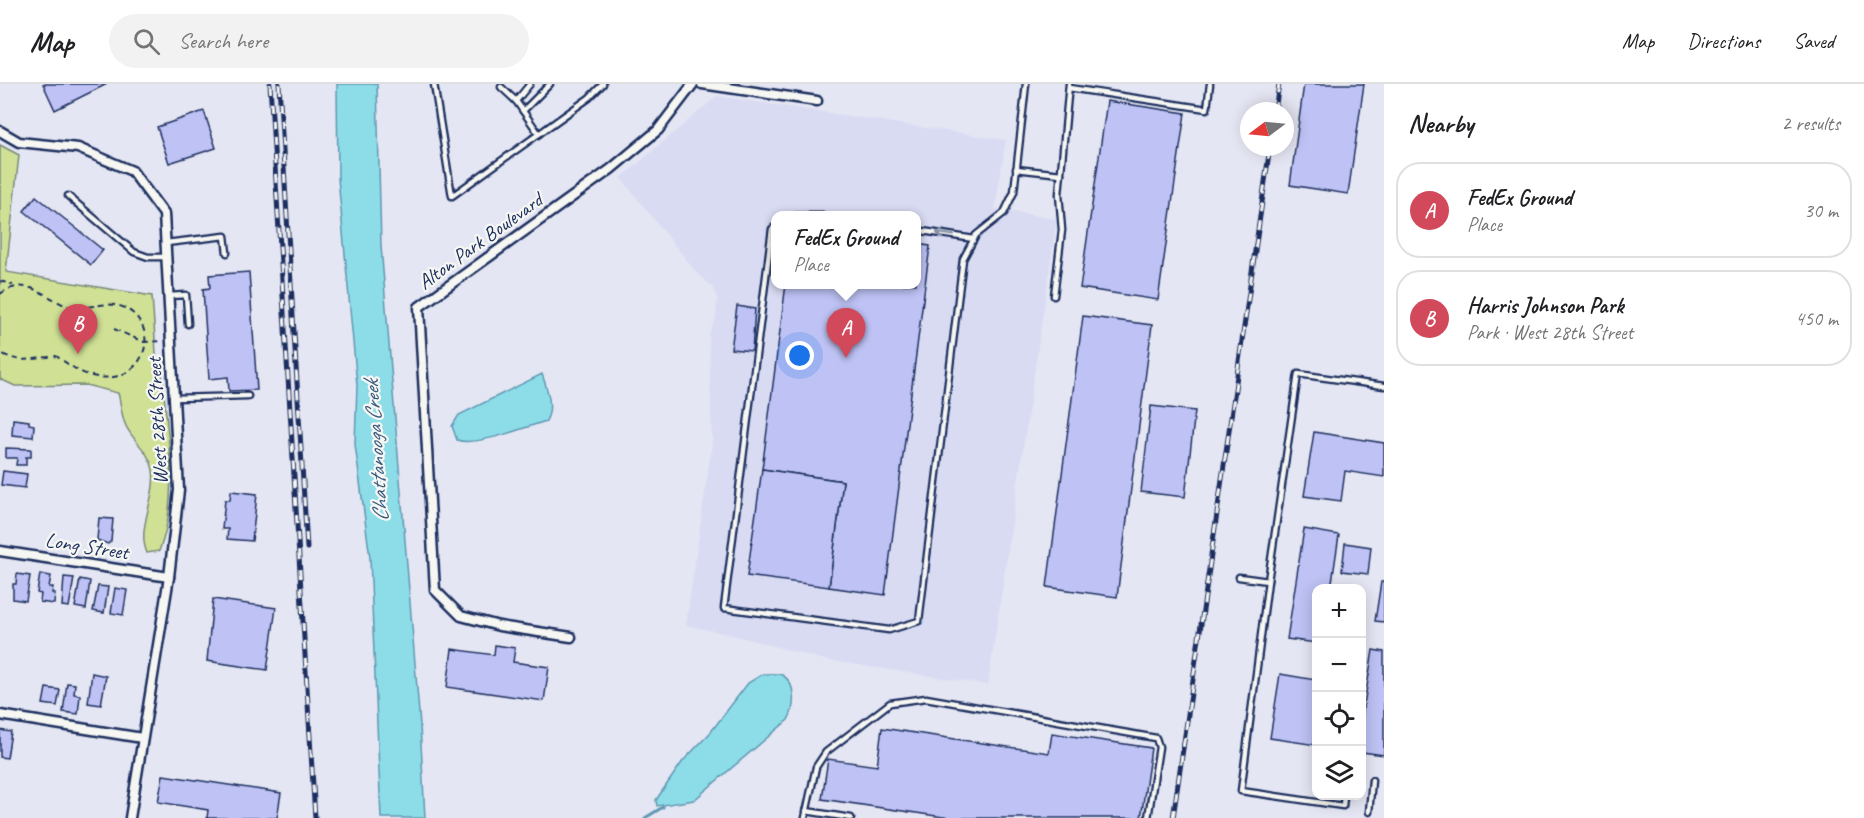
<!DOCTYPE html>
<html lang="en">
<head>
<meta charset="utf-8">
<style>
	:root { --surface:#fff; --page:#f2f2f2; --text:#202124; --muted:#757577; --line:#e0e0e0; --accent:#d1495b }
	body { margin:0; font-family:Caveat,sans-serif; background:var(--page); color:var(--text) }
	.controls { position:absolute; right:18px; bottom:18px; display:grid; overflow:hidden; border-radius:12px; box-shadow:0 3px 15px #0003 }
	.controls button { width:54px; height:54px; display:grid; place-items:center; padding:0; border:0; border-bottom:2px solid var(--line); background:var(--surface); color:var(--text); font:30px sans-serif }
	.compass { position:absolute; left:1240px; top:18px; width:54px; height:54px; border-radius:50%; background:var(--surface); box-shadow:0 3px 15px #0003; rotate:254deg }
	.you { position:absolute; left:800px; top:272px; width:21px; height:21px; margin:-15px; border:4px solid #fff; border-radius:50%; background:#1a73e8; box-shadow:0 0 0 9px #1a73e833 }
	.badge { display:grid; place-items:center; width:39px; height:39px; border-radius:50%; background:var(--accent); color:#fff; font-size:20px; font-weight:700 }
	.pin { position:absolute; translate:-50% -50px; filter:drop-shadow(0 2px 3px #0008) }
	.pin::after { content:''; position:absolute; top:32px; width:21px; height:18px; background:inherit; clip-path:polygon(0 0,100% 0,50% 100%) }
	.popup { position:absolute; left:771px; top:127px; width:150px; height:78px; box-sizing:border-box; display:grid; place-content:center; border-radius:12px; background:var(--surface); filter:drop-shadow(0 2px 4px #0005); font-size:20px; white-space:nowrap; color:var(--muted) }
	.popup b { font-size:22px; color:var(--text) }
	.popup::after { content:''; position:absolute; left:50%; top:100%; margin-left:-12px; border:12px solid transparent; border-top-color:var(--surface) }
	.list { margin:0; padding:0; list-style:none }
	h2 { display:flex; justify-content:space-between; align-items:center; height:78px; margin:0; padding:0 24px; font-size:26px }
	h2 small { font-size:20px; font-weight:400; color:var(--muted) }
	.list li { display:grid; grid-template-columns:39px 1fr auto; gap:18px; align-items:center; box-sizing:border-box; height:96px; margin:0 12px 12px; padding:0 12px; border:2px solid var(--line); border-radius:24px }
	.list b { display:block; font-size:22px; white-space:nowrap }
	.list p { margin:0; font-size:20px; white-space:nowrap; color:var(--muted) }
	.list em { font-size:20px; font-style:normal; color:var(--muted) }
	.icon { flex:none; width:33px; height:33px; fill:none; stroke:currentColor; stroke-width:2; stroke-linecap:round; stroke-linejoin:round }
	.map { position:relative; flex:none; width:1384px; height:734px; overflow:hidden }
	header { display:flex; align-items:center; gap:36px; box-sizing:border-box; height:84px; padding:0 30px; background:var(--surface); border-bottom:2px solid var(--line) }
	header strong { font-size:28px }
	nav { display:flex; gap:33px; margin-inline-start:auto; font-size:21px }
	.search { width:420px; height:54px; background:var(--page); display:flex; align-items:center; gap:15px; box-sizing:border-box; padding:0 21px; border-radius:33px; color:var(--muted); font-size:22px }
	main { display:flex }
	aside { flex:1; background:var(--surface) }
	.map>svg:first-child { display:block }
	.built { fill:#d9dbf3; fill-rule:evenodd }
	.green { fill:#d0e195; stroke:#76887a; stroke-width:1.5 }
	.water { fill:#8ddde9; stroke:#5f97b1; stroke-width:1.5 }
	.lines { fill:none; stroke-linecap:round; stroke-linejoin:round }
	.stream { stroke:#5f97b1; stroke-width:3 }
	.building { fill:#bec2f4; stroke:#1b2f5e; stroke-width:1.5 }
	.lane-casing { stroke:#1b2f5e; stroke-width:9 }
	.street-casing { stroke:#1b2f5e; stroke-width:13 }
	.path { stroke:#1b2f5e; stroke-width:2; stroke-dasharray:6 4.5; stroke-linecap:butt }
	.lane { stroke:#f6f6f2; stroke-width:4.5 }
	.street { stroke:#f6f6f2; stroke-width:8 }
	.rail-casing { stroke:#1b2f5e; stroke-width:5 }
	.rail { stroke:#f6f6f2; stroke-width:3; stroke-dasharray:9; stroke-linecap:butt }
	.oneway { stroke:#8892a8 }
	.labels { text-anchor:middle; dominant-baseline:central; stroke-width:4.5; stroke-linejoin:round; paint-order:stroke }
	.street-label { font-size:21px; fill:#1b2f5e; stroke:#f6f6f2 }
	.water-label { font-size:22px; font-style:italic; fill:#385a81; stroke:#f6f6f2 }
</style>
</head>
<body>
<header>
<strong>Map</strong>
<div class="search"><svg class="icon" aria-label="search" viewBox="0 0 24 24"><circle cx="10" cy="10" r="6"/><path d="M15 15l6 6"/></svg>Search here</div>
<nav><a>Map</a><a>Directions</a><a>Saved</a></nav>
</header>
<main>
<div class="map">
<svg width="1384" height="734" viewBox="0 0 1384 734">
	<rect width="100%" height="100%" fill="#e5e6f3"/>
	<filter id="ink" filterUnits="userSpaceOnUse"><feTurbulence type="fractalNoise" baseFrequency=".0167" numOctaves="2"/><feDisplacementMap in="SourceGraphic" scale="12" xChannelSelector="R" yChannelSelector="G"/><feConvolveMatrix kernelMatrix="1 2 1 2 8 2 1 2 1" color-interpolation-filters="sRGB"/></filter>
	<g filter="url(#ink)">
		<path class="built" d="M717 12 1006 56 995 125 1057 135 988 601 825 576 740 553 686 541 712 359 709 250 716 234 717 214 714 205 696 188 621 94ZM776 132H916V200H776Z"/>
		<path class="green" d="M0 61 19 71 6 188 152 212 157 283 162 291C167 345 180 417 159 467L147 469C136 444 157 414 153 386 150 368 133 357 126 342 121 332 121 319 118 309L86 301 15 302 0 295Z"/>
		<g class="water">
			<path d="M337 0H377L381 162 420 641 425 734H381L370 474 355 360 357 301 338 94Z"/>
			<path d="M542 290C547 305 554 323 546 337 526 343 475 363 457 356L452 342 459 331Z"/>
			<path d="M763 590C769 590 777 589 782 591 797 599 795 624 788 636L694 716 657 722 656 716 683 677 710 649 748 599Z"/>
		</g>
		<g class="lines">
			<path class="stream" d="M645 734 663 723"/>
		</g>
		<g class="building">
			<path d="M43 0H107L55 26Z"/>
			<path d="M1304 0H1364L1348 110 1290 101Z"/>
			<path d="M1107 17 1185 29 1158 216 1080 204Z"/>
			<path d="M204 27 216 64 169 79 157 43Z"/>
			<path d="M36 112 103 166 91 181 24 127Z"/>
			<path d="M916 160 930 162 885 511 829 503 843 397 762 385 786 200H916Z"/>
			<path d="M249 188 257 306 229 307 228 293 209 295 203 205 210 204 209 191Z"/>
			<path d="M737 222 755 225 752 267 731 265Z"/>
			<path d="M1083 232 1152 241 1117 513 1047 503Z"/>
			<path d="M1151 322 1195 327 1185 413 1141 408Z"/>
			<path d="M13 335 29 337V340L34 341 33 353 12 351Z"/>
			<path d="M1314 348 1384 359V393L1345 387 1341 417 1304 412Z"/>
			<path d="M6 364 31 365V373H26V381H16L17 374H6Z"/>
			<path d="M762 385 843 397 829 503 747 492Z"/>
			<path d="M3 387 27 390 25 404 1 401Z"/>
			<path d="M231 407 257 410 252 457 227 455 228 445H222L225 416H230Z"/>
			<path d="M99 434 113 435 111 457 108 460 97 456Z"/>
			<path d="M1304 445 1339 451 1331 505H1316V559L1287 555Z"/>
			<path d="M1345 459 1371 463 1368 490 1342 487Z"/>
			<path d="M17 490 30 492 26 517 13 515V500H16Z"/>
			<path d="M40 490 51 492 49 503H53L52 509H55L54 520 40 518 41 510 37 509Z"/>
			<path d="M64 493 74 494 69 523 62 522Z"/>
			<path d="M80 495 90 497 86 525 75 523Z"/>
			<path d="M1381 498H1384V538L1375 537Z"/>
			<path d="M98 502 108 503 104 529 93 527Z"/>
			<path d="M115 504 127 506 123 531 111 529Z"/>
			<path d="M213 515 276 524 267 586 207 577Z"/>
			<path d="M495 561 515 564 513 578 549 583 544 617 447 603 452 565 494 571Z"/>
			<path d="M1373 566 1384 568V671L1362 668V633Z"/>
			<path d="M92 589 106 592 101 621 88 619Z"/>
			<path d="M1280 590 1316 596 1312 626H1316V661L1270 654Z"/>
			<path d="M67 599 75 600 74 610 80 611 78 630 63 628Z"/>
			<path d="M46 604 60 606 57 622 43 620Z"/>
			<path d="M882 644 1049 669 1052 649 1151 664 1141 734H950L822 715 828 675 877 682Z"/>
			<path d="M0 646 11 648 7 674 0 673Z"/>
			<path d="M163 691 281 709 277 734H207L208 726 158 718Z"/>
		</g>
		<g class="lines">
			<defs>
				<g id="lane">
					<path d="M434 0 452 112 589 14 603 0"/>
					<path d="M501 3 516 17 530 0"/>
					<path d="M1069 4 1207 25 1210 0"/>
					<path d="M516 17 539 50"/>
					<path d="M523 27 550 0"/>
					<path d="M1016 85 1061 90"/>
					<path d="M68 112 134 168 148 173H167"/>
					<path d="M796 132H822"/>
					<path d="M776 142 772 145 724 524 889 546 919 537 963 175 976 151 1004 129 1014 108 1026 0"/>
					<path d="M916 146 974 155"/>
					<path d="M166 159 225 152 227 169"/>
					<path d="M169 212 186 211 188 240"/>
					<path d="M1054 212 1062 146 1059 110 1069 0"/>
					<path d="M175 314 248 312"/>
					<path d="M1239 493 1268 497 1298 290 1384 302"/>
					<path d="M1268 497 1241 707 1343 722 1344 712"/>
					<path d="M806 727 851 734"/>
					<path d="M1369 728 1372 696"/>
					<path d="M805 734 816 683 826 668 890 619 926 614 1156 654 1159 663 1148 734"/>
				</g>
				<g id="street">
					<path d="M702 0 817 17"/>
					<path d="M0 47 19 58 78 64 132 87 164 130 179 406 169 493 130 734"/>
					<path d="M0 467 169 493"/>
					<path d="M571 553 499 542 461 532 435 506 419 223 611 85 658 46 693 0"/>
					<path d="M0 631 142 654"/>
				</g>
			</defs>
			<use href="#lane" class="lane-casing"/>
			<use href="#street" class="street-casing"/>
			<g class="path">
				<path d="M0 197 13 201"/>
				<path d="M0 210C26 192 42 211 67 222 82 229 105 214 125 224 164 245 144 304 92 292 79 289 67 279 56 272 35 274 19 281 0 268"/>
				<path d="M114 245 144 258 163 257"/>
			</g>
			<use href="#lane" class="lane"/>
			<use href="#street" class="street"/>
			<defs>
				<g id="rail">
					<path d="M270 0 315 734"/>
					<path d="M279 0 307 464"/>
					<path d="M1275 27 1279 0"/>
					<path d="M1173 734 1270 63"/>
				</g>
			</defs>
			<use href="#rail" class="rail-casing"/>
			<use href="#rail" class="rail"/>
		</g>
		<defs><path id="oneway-shaft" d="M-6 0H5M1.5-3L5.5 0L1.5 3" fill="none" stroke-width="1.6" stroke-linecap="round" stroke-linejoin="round" transform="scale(1.5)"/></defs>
		<use class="oneway" href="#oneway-shaft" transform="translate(945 150) rotate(-171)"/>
	</g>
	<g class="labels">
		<g class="street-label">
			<text transform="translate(480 157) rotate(-36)">Alton Park Boulevard</text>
			<text transform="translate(157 337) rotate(-93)">West 28th Street</text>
			<text transform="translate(87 462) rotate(9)">Long Street</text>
		</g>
		<g class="water-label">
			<text transform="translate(376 367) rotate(-94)">Chattanooga Creek</text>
		</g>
	</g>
</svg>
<div class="controls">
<button>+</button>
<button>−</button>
<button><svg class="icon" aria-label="locate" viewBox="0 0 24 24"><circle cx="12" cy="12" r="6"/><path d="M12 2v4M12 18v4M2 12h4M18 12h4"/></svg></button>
<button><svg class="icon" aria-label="layers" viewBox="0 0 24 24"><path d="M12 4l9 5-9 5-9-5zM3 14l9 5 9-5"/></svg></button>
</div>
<svg class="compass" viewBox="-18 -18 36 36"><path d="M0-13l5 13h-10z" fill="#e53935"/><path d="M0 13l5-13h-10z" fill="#757577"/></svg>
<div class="you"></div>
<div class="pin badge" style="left:846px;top:274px">A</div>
<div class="popup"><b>FedEx Ground</b>Place</div>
<div class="pin badge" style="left:78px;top:270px">B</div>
</div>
<aside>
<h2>Nearby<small>2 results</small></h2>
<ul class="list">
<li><span class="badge">A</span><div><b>FedEx Ground</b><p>Place</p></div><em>30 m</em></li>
<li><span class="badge">B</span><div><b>Harris Johnson Park</b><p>Park · West 28th Street</p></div><em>450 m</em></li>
</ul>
</aside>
</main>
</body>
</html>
